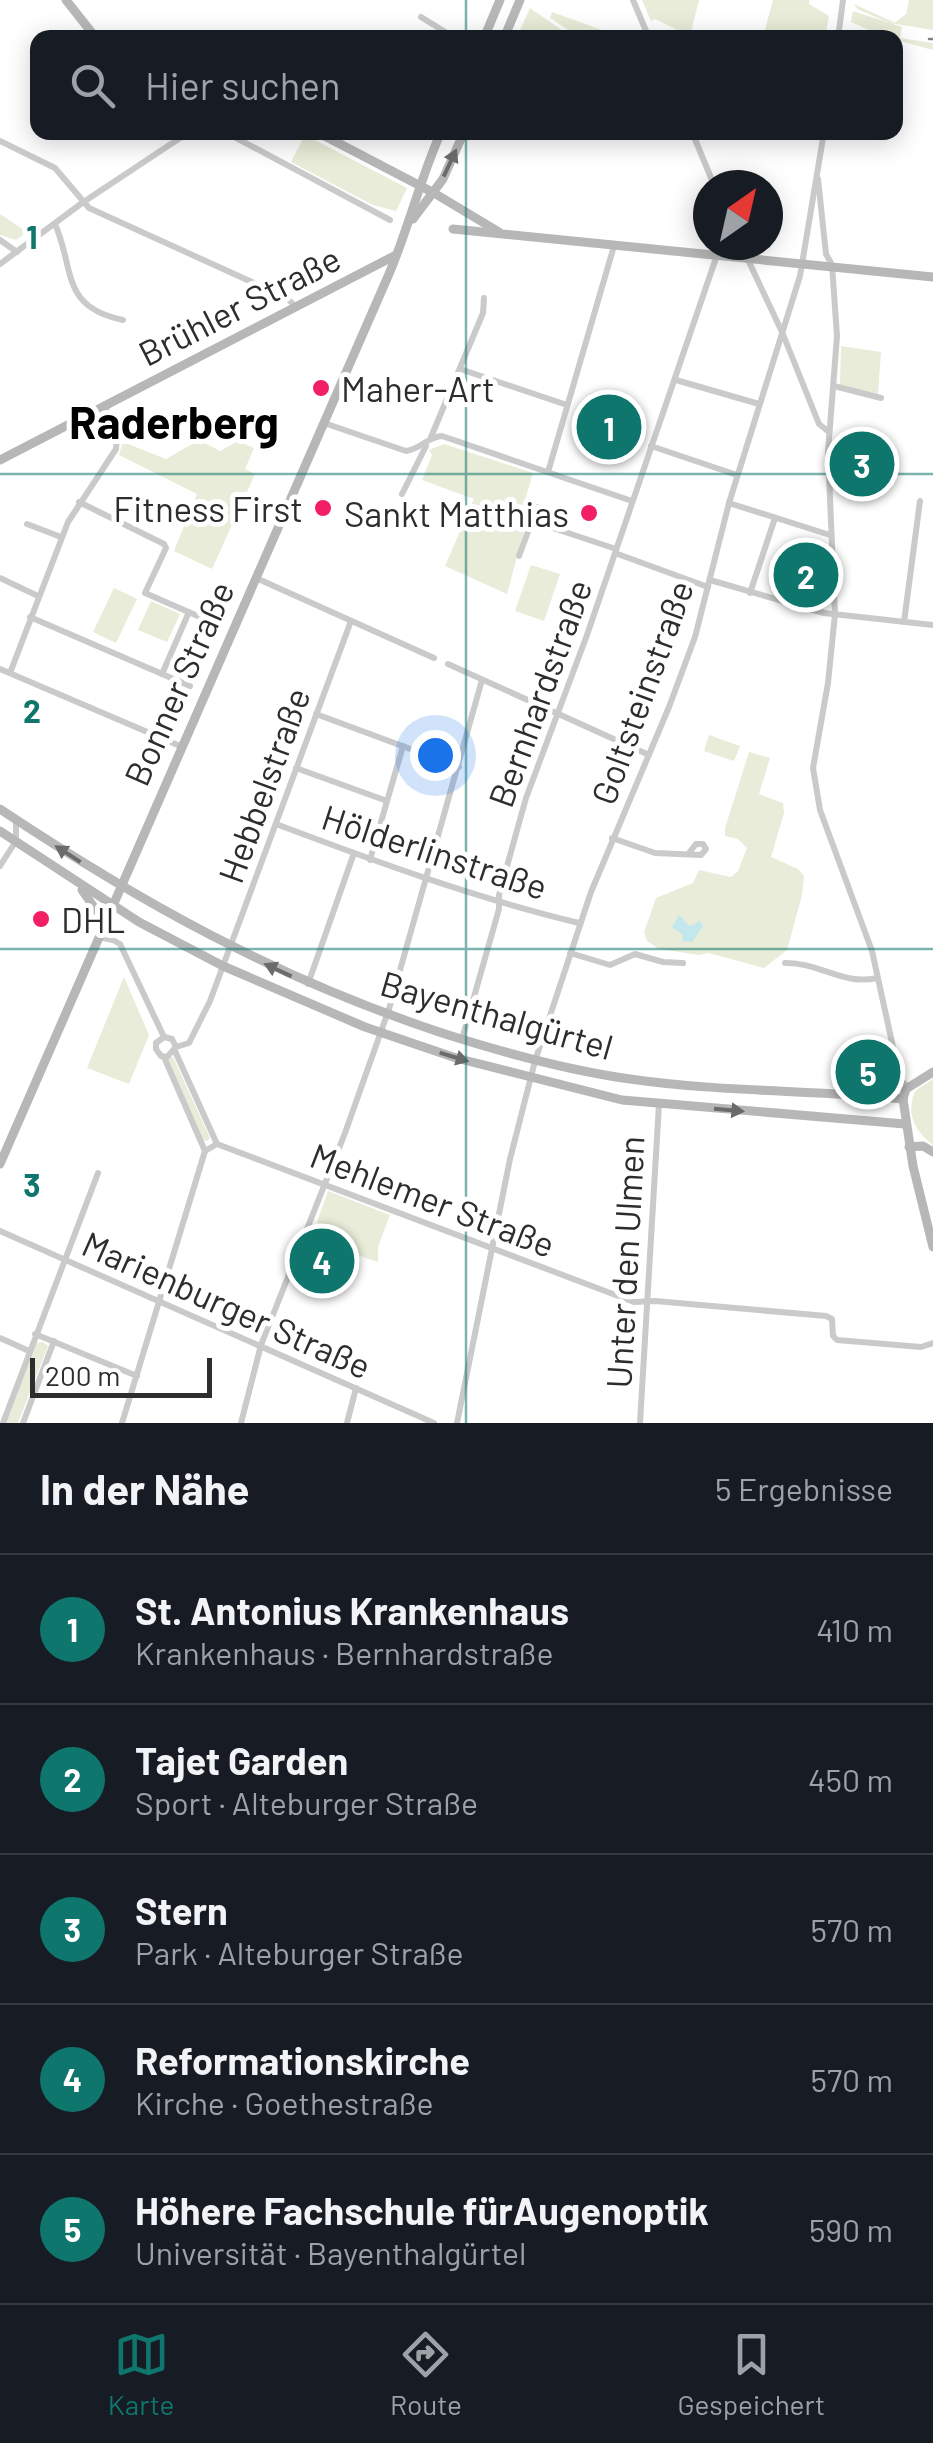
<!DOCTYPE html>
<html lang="de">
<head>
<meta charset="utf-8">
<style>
	:root { --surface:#171b24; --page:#242831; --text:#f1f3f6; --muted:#9ea1a6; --line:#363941; --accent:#0f766e }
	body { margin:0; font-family:Barlow,sans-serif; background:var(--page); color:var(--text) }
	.compass { position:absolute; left:693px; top:170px; width:90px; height:90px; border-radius:50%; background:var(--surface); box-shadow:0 5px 25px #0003; rotate:34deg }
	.scale { position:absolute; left:30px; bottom:25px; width:182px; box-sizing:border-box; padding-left:10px; border:5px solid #2d2d2d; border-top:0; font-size:28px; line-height:35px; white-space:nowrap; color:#2d2d2d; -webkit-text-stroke:8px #fff; paint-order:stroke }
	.you { position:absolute; left:435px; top:755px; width:35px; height:35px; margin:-25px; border:8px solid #fff; border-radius:50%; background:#1a73e8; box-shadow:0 0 0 15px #1a73e833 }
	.badge { display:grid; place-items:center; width:65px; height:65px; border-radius:50%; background:var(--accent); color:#fff; font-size:32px; font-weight:700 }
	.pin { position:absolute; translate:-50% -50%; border:5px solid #fff; box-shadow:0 2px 10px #0006 }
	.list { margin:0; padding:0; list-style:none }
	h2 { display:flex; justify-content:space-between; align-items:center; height:130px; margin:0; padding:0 40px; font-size:42px }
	h2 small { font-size:32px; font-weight:400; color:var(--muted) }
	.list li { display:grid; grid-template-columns:65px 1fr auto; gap:30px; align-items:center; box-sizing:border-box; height:150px; padding:0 40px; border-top:2px solid var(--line) }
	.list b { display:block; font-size:38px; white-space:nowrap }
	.list p { margin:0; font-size:32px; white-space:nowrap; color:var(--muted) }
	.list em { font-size:32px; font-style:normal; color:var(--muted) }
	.icon { flex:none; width:55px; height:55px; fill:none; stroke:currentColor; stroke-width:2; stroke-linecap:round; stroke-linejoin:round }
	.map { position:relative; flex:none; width:933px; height:1423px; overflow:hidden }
	.search { position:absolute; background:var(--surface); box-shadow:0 5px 25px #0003; left:30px; right:30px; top:30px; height:110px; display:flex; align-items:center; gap:25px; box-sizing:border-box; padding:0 35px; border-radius:20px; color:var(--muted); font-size:38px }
	.sheet { height:880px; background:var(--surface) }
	nav { display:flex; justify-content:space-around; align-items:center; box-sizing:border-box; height:140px; border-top:2px solid var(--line); background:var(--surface); font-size:28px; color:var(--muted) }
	nav a { display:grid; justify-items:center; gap:5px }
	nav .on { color:var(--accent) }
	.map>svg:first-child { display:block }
	.green { fill:#e8ecd8 }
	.water { fill:#c2e8ee }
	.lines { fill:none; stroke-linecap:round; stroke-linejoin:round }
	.street { stroke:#cacaca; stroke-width:6 }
	.secondary { stroke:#b7b7b7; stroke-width:9 }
	.tram { stroke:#828282; stroke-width:2.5 }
	.oneway { fill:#6b6b6b }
	.grid { fill:none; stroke:#0f766e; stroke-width:2.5; stroke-opacity:0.55 }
	.poi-dot { fill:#f31f65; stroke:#fff; stroke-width:4 }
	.labels { text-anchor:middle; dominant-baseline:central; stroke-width:10; stroke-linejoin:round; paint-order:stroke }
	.street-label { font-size:35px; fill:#2d2d2d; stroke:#fff }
	.poi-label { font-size:35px; fill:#2d2d2d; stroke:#fff; text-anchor:start }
	.district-label { font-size:45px; font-weight:bold; fill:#000; stroke:#fff }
	.grid-label { font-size:32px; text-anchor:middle; font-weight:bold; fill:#0f766e; stroke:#fff; stroke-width:10; stroke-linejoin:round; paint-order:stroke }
</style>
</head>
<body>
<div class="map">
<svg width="933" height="1423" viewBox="0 0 933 1423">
	<rect width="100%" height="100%" fill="#fff"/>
	<g class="green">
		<path d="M642 0H699L690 36 655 19 651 21Z"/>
		<path d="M773 0H809V4L829 16 825 37H763Z"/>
		<path d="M909 0H933V30L890 23 857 9 854 4 895 23 906 14Z"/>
		<path d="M530 8 566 33 564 37H517Z"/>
		<path d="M853 11 902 27 900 38 933 43V50L885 37 851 22Z"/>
		<path d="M552 12 599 29 612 37H579L550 18Z"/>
		<path d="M305 135 407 188 396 211 373 205 291 162Z"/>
		<path d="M0 214 27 232 16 240 0 235Z"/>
		<path d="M841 346 881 352 878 394 840 385Z"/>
		<path d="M199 440 220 451 238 441 254 448 245 469 255 474 212 569 174 551 197 494 119 455 122 444H128L166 459Z"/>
		<path d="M444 444 533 473 520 517 525 527 507 594 445 566 474 499 422 480 432 455 429 450Z"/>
		<path d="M531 565 560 574 544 621 515 611Z"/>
		<path d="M114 588 137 599 116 643 93 632Z"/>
		<path d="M151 601 180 614 167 642 138 630Z"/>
		<path d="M709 735 740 746 734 761 704 751Z"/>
		<path d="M749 752 770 758 759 794 783 803 784 813 771 857 798 869 804 876 802 895 787 950 764 968 709 953 699 955 659 949 647 941 644 932 656 898 693 883 699 870 731 877 738 871 747 848 738 839 725 836V828Z"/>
		<path d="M124 977 149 1035 129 1084 87 1068Z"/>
		<path d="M173 1057 210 1138 207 1141 203 1140 168 1059Z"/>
		<path d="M933 1079V1145C914 1130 906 1114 915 1091Z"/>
		<path d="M328 1191 390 1215 378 1247V1262L325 1244 331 1228 317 1222Z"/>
		<path d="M43 1342 48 1346 18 1423H6L36 1343Z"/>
	</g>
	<path class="water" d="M679 915 689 926 700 921 703 926 692 942 682 941 683 935 672 927Z"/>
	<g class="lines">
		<g class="street">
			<path d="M633 0 649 38"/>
			<path d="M421 17 455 38"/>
			<path d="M838 38 843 0"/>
			<path d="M225 132 390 220"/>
			<path d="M692 132 714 185"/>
			<path d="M0 141 55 168 89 208 287 298 296 307"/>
			<path d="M818 179 826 254 832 265 837 336 828 452 835 614 828 683 813 768 820 810 872 951 900 1079 908 1087"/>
			<path d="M55 224C75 269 60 307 123 320"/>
			<path d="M0 240 17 252"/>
			<path d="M741 245 782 332 819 424 829 432"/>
			<path d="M0 264 82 203 189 132"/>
			<path d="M460 369 567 405"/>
			<path d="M676 380 759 404"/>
			<path d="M834 386 881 398"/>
			<path d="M324 423 406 451C421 449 429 436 442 436L632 501"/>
			<path d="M431 437 483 313 484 298"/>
			<path d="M651 446 737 475"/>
			<path d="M548 472 614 246"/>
			<path d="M402 494 426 446"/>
			<path d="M79 502 164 544 166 548 145 593 216 624"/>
			<path d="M729 503 830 535"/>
			<path d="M532 521 616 549"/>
			<path d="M27 524 61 537"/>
			<path d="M615 553 708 587"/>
			<path d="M519 556 537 507"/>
			<path d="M0 578 38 596"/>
			<path d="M256 578 434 658"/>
			<path d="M710 580 824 613 933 625"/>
			<path d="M750 593 775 518"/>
			<path d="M30 617 190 686"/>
			<path d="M904 622 920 501"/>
			<path d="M448 664 649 755"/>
			<path d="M0 669 180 746"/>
			<path d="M10 673 68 522 116 449 117 435 105 406"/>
			<path d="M162 674 189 612"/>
			<path d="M316 714 459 767"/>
			<path d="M296 768 387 801"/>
			<path d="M276 824C377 862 475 898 579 923"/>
			<path d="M612 838 655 853 701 855 706 849 703 844H696L689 853"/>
			<path d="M370 860 403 746"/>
			<path d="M0 866 16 841V820"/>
			<path d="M99 937 113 940 120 944 164 1037"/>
			<path d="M570 953 610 965 635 954 663 962 683 963"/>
			<path d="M785 963C818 962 844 986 877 978"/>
			<path d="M308 984 354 853"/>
			<path d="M462 1039 499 909V895L526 798 587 635 717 255"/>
			<path d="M176 1047 172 1039 164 1037 156 1043V1049L161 1056 167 1057 176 1047 189 1043 210 1001 351 621"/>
			<path d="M175 1051 217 1144"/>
			<path d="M164 1057 205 1151"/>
			<path d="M205 1151 217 1144 634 1302 655 1301 826 1316 832 1319 833 1336 837 1340 921 1347 933 1343"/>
			<path d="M0 1231 434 1423"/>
			<path d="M35 1334 137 1376"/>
			<path d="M0 1338 29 1351"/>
			<path d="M3 1423 98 1173"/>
			<path d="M23 1423 54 1341"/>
			<path d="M122 1423 205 1151"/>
			<path d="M241 1423 261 1345 345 1133 389 1009 482 680"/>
			<path d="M347 1423 356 1388"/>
			<path d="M457 1423 510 1159 535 1061 591 892 669 707 695 637 729 503 800 276 824 132"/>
			<path d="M640 1423 659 1104"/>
		</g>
		<g class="secondary">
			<path d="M66 0 96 38"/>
			<path d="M484 38 500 0"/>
			<path d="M504 38 520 0"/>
			<path d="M317 132 434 193 499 232"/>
			<path d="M413 219 443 179 464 132"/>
			<path d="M453 229 933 277"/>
			<path d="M0 460 396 255"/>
			<path d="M0 809C143 904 275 977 439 1032 501 1052 565 1070 630 1079 720 1092 812 1090 903 1099"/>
			<path d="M0 831 139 922 223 966 365 1027 456 1058 622 1100 905 1124"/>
			<path d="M82 890 105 923"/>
			<path d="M903 1099 913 1166 933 1247"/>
			<path d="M903 1099 906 1089 933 1072"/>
			<path d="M909 1147 923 1146 933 1152"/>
			<path d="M0 1164 389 274C409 227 420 179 441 132"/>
		</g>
		<path class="tram" d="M929 39H933"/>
	</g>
	<defs><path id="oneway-solid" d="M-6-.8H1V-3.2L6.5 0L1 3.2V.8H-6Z" transform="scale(2.5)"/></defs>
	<g class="oneway">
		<use href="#oneway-solid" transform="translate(450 163) rotate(-65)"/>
		<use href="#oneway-solid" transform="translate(68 854) rotate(-147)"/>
		<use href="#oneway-solid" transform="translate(278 970) rotate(-155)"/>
		<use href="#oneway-solid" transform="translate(454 1057) rotate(17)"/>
		<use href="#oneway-solid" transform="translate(729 1110) rotate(5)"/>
	</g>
	<path class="grid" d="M466 0V38M466 132V1423M0 474H933M0 949H933"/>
	<g class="poi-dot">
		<circle cx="321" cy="388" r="10"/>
		<circle cx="323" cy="508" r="10"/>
		<circle cx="589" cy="513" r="10"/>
		<circle cx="41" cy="919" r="10"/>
	</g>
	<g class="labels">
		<g class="street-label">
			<text transform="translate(239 305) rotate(-27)">Brühler Straße</text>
			<text transform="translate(178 683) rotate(-66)">Bonner Straße</text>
			<text transform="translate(641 692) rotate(-70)">Goltsteinstraße</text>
			<text transform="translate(539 693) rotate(-70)">Bernhardstraße</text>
			<text transform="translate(263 785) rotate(-70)">Hebbelstraße</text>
			<text transform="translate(435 851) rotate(18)">Hölderlinstraße</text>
			<text transform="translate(497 1014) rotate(16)">Bayenthalgürtel</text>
			<text transform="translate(433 1199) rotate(21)">Mehlemer Straße</text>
			<text transform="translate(624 1262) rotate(-87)">Unter den Ulmen</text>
			<text transform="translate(227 1304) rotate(24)">Marienburger Straße</text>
		</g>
		<g class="poi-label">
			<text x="341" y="388">Maher-Art</text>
			<text x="303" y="508" text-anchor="end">Fitness First</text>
			<text x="569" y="513" text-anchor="end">Sankt Matthias</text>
			<text x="61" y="919">DHL</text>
		</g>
		<g class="district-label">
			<text x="174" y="421">Raderberg</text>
		</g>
	</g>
	<g class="grid-label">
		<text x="32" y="249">1</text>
		<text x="32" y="723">2</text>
		<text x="32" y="1197">3</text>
	</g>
</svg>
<svg class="compass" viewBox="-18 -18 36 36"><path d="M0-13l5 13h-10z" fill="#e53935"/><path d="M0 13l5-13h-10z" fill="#9ea1a6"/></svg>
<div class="scale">200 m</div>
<div class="you"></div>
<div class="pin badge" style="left:609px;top:427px">1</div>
<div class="pin badge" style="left:806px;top:575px">2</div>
<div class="pin badge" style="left:862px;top:464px">3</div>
<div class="pin badge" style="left:322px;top:1261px">4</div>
<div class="pin badge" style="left:868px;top:1072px">5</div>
<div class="search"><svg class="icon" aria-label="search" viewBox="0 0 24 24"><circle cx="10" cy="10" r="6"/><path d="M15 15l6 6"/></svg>Hier suchen</div>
</div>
<section class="sheet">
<h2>In der Nähe<small>5 Ergebnisse</small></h2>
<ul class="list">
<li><span class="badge">1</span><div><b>St. Antonius Krankenhaus</b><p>Krankenhaus · Bernhardstraße</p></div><em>410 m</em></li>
<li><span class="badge">2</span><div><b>Tajet Garden</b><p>Sport · Alteburger Straße</p></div><em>450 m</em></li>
<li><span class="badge">3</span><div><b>Stern</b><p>Park · Alteburger Straße</p></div><em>570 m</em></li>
<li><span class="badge">4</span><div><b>Reformationskirche</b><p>Kirche · Goethestraße</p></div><em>570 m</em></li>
<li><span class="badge">5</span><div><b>Höhere Fachschule fürAugenoptik</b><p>Universität · Bayenthalgürtel</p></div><em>590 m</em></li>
</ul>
</section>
<nav>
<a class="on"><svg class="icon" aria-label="map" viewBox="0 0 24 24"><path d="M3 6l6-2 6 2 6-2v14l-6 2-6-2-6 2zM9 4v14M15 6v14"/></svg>Karte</a>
<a><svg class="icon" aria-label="directions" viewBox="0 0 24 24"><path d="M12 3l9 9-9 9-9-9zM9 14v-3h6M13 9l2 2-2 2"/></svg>Route</a>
<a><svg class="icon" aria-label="saved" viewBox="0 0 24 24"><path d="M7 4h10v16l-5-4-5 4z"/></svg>Gespeichert</a>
</nav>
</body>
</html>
